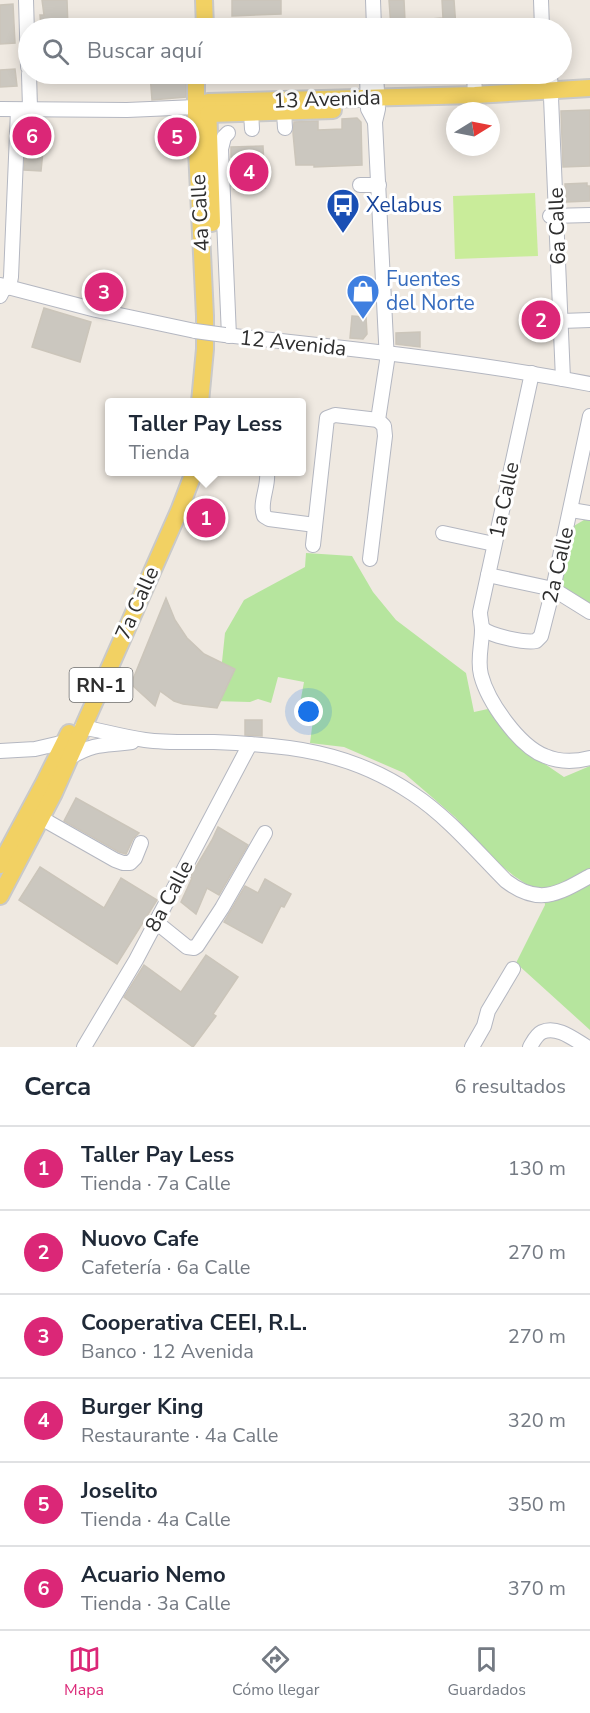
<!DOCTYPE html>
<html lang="es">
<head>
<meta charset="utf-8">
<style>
	:root { --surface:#fff; --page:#f6f6f7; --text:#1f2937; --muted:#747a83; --line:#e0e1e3; --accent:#db2777 }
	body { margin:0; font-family:"Nunito Sans",sans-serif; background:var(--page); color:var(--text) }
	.compass { position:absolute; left:446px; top:102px; width:54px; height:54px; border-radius:50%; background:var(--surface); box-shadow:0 3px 15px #0003; rotate:80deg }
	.you { position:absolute; left:309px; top:712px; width:21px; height:21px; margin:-15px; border:4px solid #fff; border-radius:50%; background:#1a73e8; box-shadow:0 0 0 9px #1a73e833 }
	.badge { display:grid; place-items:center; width:39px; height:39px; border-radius:50%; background:var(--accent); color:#fff; font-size:20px; font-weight:700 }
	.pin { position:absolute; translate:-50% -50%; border:3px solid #fff; box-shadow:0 2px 6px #0006 }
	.popup { position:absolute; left:105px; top:398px; width:201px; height:78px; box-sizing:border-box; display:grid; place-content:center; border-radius:6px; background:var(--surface); filter:drop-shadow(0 2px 4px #0005); font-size:20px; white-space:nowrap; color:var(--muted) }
	.popup b { font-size:22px; color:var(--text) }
	.popup::after { content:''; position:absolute; left:50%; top:100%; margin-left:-12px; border:12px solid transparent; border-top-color:var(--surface) }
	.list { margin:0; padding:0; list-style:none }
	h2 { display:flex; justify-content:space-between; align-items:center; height:78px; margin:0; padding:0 24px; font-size:26px }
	h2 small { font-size:20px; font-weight:400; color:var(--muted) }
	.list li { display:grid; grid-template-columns:39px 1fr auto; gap:18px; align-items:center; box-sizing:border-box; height:84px; padding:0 24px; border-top:2px solid var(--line) }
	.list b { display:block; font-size:22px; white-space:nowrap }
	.list p { margin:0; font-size:20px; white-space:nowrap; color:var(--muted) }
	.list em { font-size:20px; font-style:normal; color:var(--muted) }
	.icon { flex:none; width:33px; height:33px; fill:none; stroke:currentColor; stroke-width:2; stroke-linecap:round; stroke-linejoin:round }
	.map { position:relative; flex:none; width:590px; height:1047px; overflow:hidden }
	.search { position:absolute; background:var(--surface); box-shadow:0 3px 15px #0003; left:18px; right:18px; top:18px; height:66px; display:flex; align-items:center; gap:15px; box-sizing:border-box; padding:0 21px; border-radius:33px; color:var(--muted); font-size:22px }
	.sheet { height:582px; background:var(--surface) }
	nav { display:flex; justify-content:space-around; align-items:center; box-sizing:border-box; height:84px; border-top:2px solid var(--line); background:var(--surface); font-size:16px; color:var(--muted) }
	nav a { display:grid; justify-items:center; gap:3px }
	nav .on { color:var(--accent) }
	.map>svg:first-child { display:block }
	.green { fill:#b6e59e }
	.pitch { fill:#c9ec9a }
	.building { fill:#cbc7bf; stroke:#cbc5ba; stroke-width:1.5 }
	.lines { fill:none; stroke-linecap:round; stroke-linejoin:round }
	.minor-casing { stroke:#b4b7c1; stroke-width:16 }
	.major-casing { stroke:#c9c9c9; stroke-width:20 }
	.minor { stroke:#fff; stroke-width:14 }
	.major { stroke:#f2d163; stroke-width:16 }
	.minor-bridge-casing { stroke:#b4b7c1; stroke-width:16; stroke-linecap:butt }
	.minor-bridge { stroke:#fff; stroke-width:14 }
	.labels { text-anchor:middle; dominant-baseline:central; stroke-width:6; stroke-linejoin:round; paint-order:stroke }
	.shield { fill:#fff; stroke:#6d6d6d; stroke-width:1.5 }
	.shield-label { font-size:20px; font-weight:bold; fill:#2e2e2e }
	.street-label { font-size:21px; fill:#2e2e2e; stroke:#fff }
	.transit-label { font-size:21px; fill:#164399; stroke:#fff; text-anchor:start }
	.shop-label { font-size:21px; fill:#366cbe; stroke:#fff; text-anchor:start }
</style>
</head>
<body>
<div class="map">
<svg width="590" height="1047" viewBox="0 0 590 1047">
	<rect width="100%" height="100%" fill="#efe9e1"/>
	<g class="green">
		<path d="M590 519V606L568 593 560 580 572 527 584 520Z"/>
		<path d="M306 553 352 556 373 592 396 620 466 673 474 712 488 709 520 747 564 777 590 766V1030L516 963 545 905 543 889 529 886 514 876 496 861 455 817 404 773 344 747 310 743 314 712 299 709 304 682 278 677 271 703 258 699 250 702 213 701 220 681 225 633 244 600 305 567Z"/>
	</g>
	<path class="pitch" d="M535 193 538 256 455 259 453 196Z"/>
	<g class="building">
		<path d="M42 0H67L68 28H41L40 15H44Z"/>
		<path d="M232 0H281V14L232 16Z"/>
		<path d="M389 0H404L405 21 443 18 442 0H454L456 28H391Z"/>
		<path d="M13 4 15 43 0 44V5Z"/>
		<path d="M15 69 17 86 0 87V70Z"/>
		<path d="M150 74H186V97L152 100Z"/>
		<path d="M590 110V166L563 167 561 111Z"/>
		<path d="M357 118 361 122 362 165 314 167V165H296L293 133 294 122 318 121V130L342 129V119Z"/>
		<path d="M27 122 38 123 36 150 43 151 41 171 24 170Z"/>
		<path d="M166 125H186V148H167Z"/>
		<path d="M263 146 265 188 234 189 233 157H231V147Z"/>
		<path d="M587 183V186H590V201L566 202 565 184Z"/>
		<path d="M98 276 116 280 111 304 93 300Z"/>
		<path d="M44 308 91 322 80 362 32 347Z"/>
		<path d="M352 316 366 317 367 334 363 339 350 338Z"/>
		<path d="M420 332V347L396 344V333Z"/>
		<path d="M201 499 222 507 211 537 190 529Z"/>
		<path d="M166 598 175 620 187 638 204 654 235 669 217 708 183 704 174 701 160 691 155 706 131 684Z"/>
		<path d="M245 720H262V736L245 735Z"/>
		<path d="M76 798 139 833 133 839 126 854 119 852 64 821Z"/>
		<path d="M218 827 248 845 219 895 207 888 196 914 181 902 192 878 190 877 212 840Z"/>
		<path d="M40 867 104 908 121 878 157 900 117 964 19 900Z"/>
		<path d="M265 879 291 894 284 907 281 906 262 943 224 922 245 886 258 893Z"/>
		<path d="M206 955 238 977 213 1014 216 1016 193 1047 124 997 144 965 181 992Z"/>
	</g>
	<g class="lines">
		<defs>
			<g id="minor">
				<path d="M26 0 28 67"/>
				<path d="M373 0 374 28"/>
				<path d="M541 0 542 28"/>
				<path d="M29 74 30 108"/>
				<path d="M367 74 368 109 375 122"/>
				<path d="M474 74 475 95"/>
				<path d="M550 74 563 379"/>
				<path d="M0 109 127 110 196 107"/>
				<path d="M251 112 252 129"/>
				<path d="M284 112 285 128"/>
				<path d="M228 133 224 137 221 149 229 336"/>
				<path d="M360 185H379"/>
				<path d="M550 216 590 215"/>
				<path d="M0 285 96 310 195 331"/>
				<path d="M0 296 3 290 9 287 11 277 18 110"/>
				<path d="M561 321 590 320"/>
				<path d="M225 335C347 348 469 361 590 384"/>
				<path d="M532 373 480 612C480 618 482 623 482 630 482 645 477 660 481 675 488 702 519 746 545 756 559 762 575 762 590 758"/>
				<path d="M267 472C269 487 259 502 264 516L269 519 315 525"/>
				<path d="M571 510 590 513"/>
				<path d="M443 533 494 544"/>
				<path d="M313 545 327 418 335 415 378 420"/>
				<path d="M370 559 385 436 384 426 378 420 387 361 375 122 378 109 376 74"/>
				<path d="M488 575 553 589 590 612"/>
				<path d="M482 628C490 636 525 643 536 641L541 636 553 589 590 416"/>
				<path d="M82 727C103 731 124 737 145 740 167 743 191 742 214 742 288 745 350 751 413 794 448 817 477 852 506 881 539 906 558 894 590 876"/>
				<path d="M0 751 35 749 65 742"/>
				<path d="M71 757C97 742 105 746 132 742"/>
				<path d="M41 818 115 860 123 863H130L135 858 141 843"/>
				<path d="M156 922 187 947 194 948 197 946 222 908 265 833"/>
				<path d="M84 1047 136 960 250 744"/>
				<path d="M472 1047 484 1026 488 1011 513 969"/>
				<path d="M530 1047C533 1042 536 1035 542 1032 557 1025 575 1040 587 1047"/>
			</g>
			<g id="major">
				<path d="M204 0 205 28"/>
				<path d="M196 74V129L205 316V349L200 402"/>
				<path d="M208 102 475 95 590 88"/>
				<path d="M208 104 212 223"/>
				<path d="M208 114 333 110"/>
				<path d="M0 865 44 783 69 733"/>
				<path d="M0 896 54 793 179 511 194 472"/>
			</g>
		</defs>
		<use href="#minor" class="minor-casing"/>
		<use href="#major" class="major-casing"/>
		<use href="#minor" class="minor"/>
		<use href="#major" class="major"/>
		<defs>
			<path id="minor-bridge" d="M195 331 225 335"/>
		</defs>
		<use href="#minor-bridge" class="minor-bridge-casing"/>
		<use href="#minor-bridge" class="minor-bridge"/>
	</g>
	<defs>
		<symbol id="bus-pin" viewBox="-11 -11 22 30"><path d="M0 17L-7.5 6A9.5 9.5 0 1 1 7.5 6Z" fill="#1a4fb4" stroke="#fff"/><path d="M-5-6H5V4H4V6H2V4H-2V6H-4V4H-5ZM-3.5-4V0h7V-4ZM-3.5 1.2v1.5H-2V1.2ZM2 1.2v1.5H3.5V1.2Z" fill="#fff"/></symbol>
		<symbol id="shop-pin" viewBox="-11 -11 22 30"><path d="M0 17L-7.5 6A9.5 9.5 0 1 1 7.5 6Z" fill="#3f7fe0" stroke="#fff"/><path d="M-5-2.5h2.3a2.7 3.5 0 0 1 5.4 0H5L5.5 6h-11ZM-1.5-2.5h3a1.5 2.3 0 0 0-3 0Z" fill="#fff"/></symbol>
	</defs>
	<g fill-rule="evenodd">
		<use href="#bus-pin" x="324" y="186" width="38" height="52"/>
		<use href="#shop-pin" x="344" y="272" width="38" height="52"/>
	</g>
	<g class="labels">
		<rect class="shield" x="69.5" y="668" width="63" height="34" rx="4.5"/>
		<g class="shield-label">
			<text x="101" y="685">RN-1</text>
		</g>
		<g class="street-label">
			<text transform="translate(327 99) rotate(-2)">13 Avenida</text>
			<text transform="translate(200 213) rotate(-93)">4a Calle</text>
			<text transform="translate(557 226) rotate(-92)">6a Calle</text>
			<text transform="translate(293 343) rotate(6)">12 Avenida</text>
			<text transform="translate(504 500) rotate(-78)">1a Calle</text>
			<text transform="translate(558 565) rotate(-77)">2a Calle</text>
			<text transform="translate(137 603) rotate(-66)">7a Calle</text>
			<text transform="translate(169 896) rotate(-62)">8a Calle</text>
		</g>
		<g class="transit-label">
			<text x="366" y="205">Xelabus</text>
		</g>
		<g class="shop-label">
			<text x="386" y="279">Fuentes<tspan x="386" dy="24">del Norte</tspan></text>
		</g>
	</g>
</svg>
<svg class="compass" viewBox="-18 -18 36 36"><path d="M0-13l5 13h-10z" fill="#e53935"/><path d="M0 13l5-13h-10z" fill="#747a83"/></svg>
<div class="you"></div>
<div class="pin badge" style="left:206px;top:518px">1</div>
<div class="popup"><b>Taller Pay Less</b>Tienda</div>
<div class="pin badge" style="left:541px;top:320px">2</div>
<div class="pin badge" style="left:104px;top:292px">3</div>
<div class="pin badge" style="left:249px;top:172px">4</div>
<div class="pin badge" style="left:177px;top:137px">5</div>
<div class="pin badge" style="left:32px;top:136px">6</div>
<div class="search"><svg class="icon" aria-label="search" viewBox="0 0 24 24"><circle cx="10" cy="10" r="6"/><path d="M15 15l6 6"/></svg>Buscar aquí</div>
</div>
<section class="sheet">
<h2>Cerca<small>6 resultados</small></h2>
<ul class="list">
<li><span class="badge">1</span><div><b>Taller Pay Less</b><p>Tienda · 7a Calle</p></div><em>130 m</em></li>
<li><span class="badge">2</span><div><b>Nuovo Cafe</b><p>Cafetería · 6a Calle</p></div><em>270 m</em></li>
<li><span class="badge">3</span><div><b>Cooperativa CEEI, R.L.</b><p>Banco · 12 Avenida</p></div><em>270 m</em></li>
<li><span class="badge">4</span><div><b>Burger King</b><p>Restaurante · 4a Calle</p></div><em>320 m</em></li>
<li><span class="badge">5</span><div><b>Joselito</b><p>Tienda · 4a Calle</p></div><em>350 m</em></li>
<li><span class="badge">6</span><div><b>Acuario Nemo</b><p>Tienda · 3a Calle</p></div><em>370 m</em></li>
</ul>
</section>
<nav>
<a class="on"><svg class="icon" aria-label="map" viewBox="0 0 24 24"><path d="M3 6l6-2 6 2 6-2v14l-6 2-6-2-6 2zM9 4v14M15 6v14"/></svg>Mapa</a>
<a><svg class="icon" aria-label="directions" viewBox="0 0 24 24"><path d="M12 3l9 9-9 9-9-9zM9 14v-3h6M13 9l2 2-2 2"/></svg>Cómo llegar</a>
<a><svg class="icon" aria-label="saved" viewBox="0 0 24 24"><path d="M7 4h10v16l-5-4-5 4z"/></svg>Guardados</a>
</nav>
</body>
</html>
